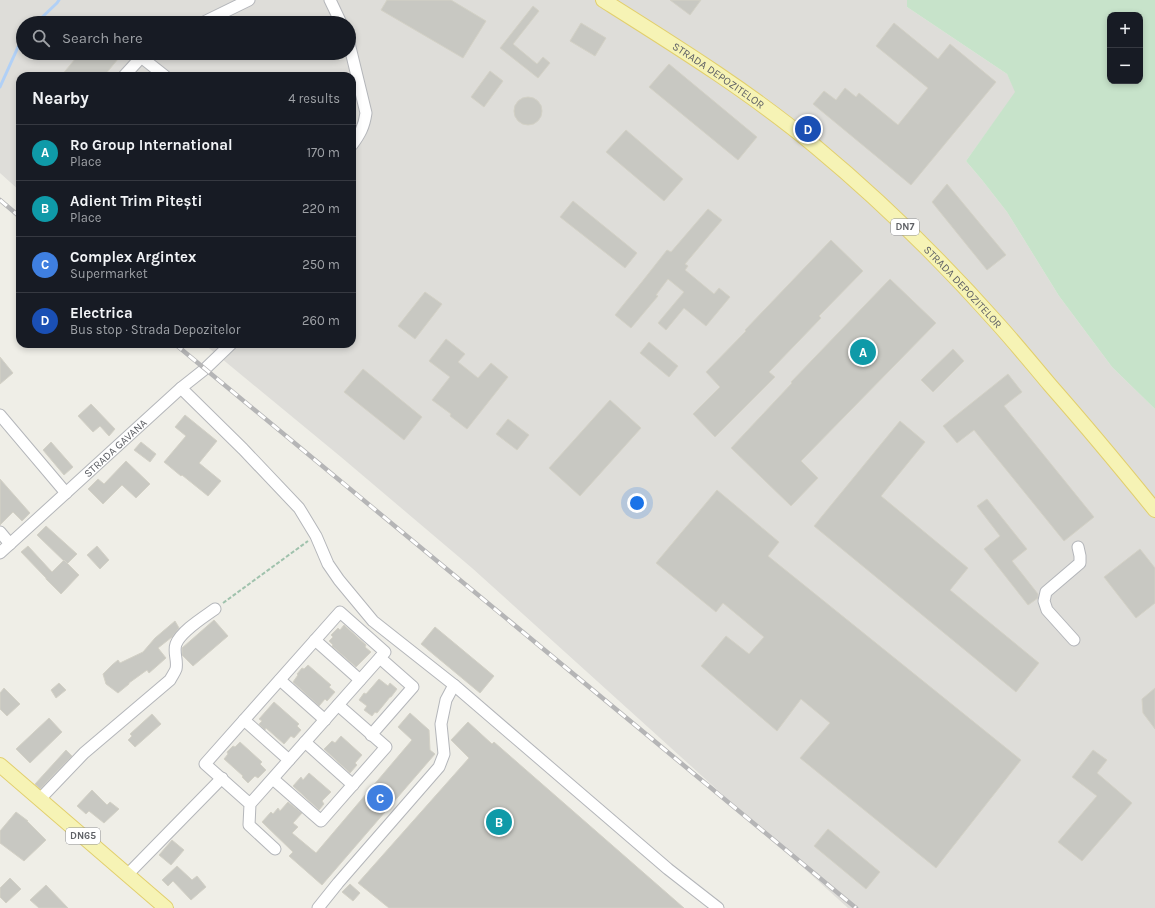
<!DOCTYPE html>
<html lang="en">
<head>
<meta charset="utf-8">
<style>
	:root { --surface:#171b24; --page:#20242c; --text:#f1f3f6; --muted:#9ea1a6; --line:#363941; --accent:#0f766e }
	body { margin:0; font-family:Karla,sans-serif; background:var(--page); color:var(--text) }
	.controls { position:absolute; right:12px; top:12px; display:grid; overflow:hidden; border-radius:8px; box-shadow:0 2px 6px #0003 }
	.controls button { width:36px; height:36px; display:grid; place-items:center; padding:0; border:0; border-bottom:1px solid var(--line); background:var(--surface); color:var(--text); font:20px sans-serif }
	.you { position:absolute; left:637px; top:503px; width:14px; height:14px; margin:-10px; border:3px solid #fff; border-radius:50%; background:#1a73e8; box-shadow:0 0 0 6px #1a73e833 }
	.badge { display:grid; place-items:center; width:26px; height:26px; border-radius:50%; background:var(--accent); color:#fff; font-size:13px; font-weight:700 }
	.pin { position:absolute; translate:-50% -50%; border:2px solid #fff; box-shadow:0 1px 4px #0006 }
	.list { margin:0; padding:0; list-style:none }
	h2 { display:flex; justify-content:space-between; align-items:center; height:52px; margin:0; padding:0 16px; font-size:17px }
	h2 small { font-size:13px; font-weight:400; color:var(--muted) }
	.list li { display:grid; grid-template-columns:26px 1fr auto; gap:12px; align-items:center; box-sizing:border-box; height:56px; padding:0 16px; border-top:1px solid var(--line) }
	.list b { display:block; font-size:15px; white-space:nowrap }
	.list p { margin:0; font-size:13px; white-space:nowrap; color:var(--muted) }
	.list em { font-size:13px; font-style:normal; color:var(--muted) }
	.icon { flex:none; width:22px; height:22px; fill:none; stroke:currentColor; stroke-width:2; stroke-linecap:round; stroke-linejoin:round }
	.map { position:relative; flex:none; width:1155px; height:908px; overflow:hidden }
	.search { position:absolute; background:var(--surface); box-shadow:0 2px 6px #0003; left:16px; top:16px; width:340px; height:44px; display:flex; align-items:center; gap:10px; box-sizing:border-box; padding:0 14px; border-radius:22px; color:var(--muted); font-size:15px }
	.panel { position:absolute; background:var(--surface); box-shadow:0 2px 6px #0003; left:16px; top:72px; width:340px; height:276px; border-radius:12px }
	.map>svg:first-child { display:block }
	.industrial { fill:#deddd9; fill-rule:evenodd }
	.green { fill:#c7e3ca; fill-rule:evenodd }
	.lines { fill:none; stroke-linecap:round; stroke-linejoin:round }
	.stream { stroke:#b1d0f6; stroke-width:3 }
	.building { fill:#c8c8c2; stroke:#d3d1c6 }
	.minor-casing { stroke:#b4b6ba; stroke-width:13 }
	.major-casing { stroke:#e2cf6d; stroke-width:16 }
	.path { stroke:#a0c2ad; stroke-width:2; stroke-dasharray:4 2; stroke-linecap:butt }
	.minor { stroke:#fff; stroke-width:11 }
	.major { stroke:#f6f3b5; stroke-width:14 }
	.rail-casing { stroke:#b5b5b6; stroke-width:4.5 }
	.rail { stroke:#fff; stroke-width:3; stroke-dasharray:9; stroke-linecap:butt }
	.labels { text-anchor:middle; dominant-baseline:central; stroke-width:3.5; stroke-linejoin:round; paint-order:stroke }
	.shield { fill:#fff; stroke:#8f9094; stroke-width:1 }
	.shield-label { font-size:10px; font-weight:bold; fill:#5f6166 }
	.street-label { font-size:11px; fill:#5f6166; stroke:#fff }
</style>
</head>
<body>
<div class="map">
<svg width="1155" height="908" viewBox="0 0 1155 908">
	<rect width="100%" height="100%" fill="#efeee7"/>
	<path class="industrial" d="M0 0H907V7L1007 74 1016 92 966 161 982 180 1007 212 1059 296 1112 367 1155 409V908H848L472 568 341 457 204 344H352V76H20V191L0 173ZM23 23H349V53H23Z"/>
	<path class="green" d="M907 0H1155V409L1112 367 1059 296 1007 212 982 180 966 161 1015 92 1007 74 907 7ZM1110 15H1140V81H1110Z"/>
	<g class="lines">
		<g class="stream">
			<path d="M36 23 57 3 59 0"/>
			<path d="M0 87 23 36"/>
		</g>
	</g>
	<g class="building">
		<path d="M387 0H451L486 21 463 58 381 10Z"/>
		<path d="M670 0H701L690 15Z"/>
		<path d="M533 6 539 11 513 44 537 64 543 57 550 63 538 78 500 48Z"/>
		<path d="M581 23 606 38 595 56 570 41Z"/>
		<path d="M894 23 938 59 950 44 996 82 911 185 813 104 824 91 836 100 845 88 856 97 859 93 898 125 928 88 876 46Z"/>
		<path d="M80 53H111L118 59 104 76H61Z"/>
		<path d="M669 64 757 137 738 160 649 87Z"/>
		<path d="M490 71 503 81 484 107 471 97Z"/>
		<circle cx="528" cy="111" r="14"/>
		<path d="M626 130 683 179 664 201 606 152Z"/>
		<path d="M947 184 1006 255 987 270 932 202Z"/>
		<path d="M573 201 637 253 625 268 560 217Z"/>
		<path d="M708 209 722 220 685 264 688 266 685 270 714 294 719 288 730 297 706 326 684 308 666 330 658 323 684 292 668 279 656 295 658 296 631 328 615 315 641 283 667 250 671 252Z"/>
		<path d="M831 240 863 271 819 316 821 318 769 372 775 377 715 437 693 414 720 387 706 372 746 331 745 330Z"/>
		<path d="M890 279 936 323 801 461 818 478 791 506 731 448 792 383 791 382Z"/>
		<path d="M425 292 442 304 415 339 398 326Z"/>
		<path d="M446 339 465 354 458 362 478 378 491 363 508 377 467 429 450 416 451 414 432 400 450 377 429 361Z"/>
		<path d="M649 342 678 366 669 377 640 353Z"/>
		<path d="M953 349 964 361 933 392 921 380Z"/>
		<path d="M0 357 13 373 0 384Z"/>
		<path d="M363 369 422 417 404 440 344 392Z"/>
		<path d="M1008 374 1022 392 1004 406 1094 517 1064 541 974 430 957 443 943 426Z"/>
		<path d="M610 400 641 428 580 496 549 468Z"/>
		<path d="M91 404 115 429 109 436 100 426 93 432 78 416Z"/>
		<path d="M185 415 217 441 199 463 221 481 208 496 182 475 181 476 164 462 186 436 175 427Z"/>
		<path d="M508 419 529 435 517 450 496 434Z"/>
		<path d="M900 421 925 442 881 496 968 568 950 590 1039 663 1016 692 814 526Z"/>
		<path d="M51 442 73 467 64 475 43 450Z"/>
		<path d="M141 442 156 454 150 462 134 450Z"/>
		<path d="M126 461 150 484 136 498 122 485 103 504 88 489 98 479 104 484Z"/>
		<path d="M0 479 30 513 22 521 13 512 0 525Z"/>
		<path d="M717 490 779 542 768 556 1021 760 936 868 800 758 830 723 801 699 777 731 701 666 726 636 749 654 764 637 723 603 716 612 656 563Z"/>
		<path d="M987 499 1027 549 1012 561 1038 594V598L1028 605 984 549 1000 536 977 506Z"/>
		<path d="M46 526 77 554 67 564 37 535Z"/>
		<path d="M28 546 52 572 64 560 79 575 61 594 46 579V578L21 552Z"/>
		<path d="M97 546 109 560 100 569 87 555Z"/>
		<path d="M1140 549 1155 568V603L1136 618 1104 577Z"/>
		<path d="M214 620 228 636 193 666 182 655V648Z"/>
		<path d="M175 621 179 628 172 637 158 648 166 658 157 666 149 673 147 670 129 683V684L118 693 106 684 103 674 112 665 118 660 120 663 143 652 155 638Z"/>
		<path d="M344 625 366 645 365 647 371 652 356 667 332 646 333 645 329 641 333 637 331 635 338 628 340 630Z"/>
		<path d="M435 627 494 676 480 693 421 644Z"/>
		<path d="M308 665 331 685 329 687 335 692 327 701 325 699 319 706 293 682 298 675 297 674 302 668 304 669Z"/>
		<path d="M379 679 388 686 390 683 397 689 391 697H390L377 713 375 712 372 716 364 710 367 706 359 700 364 693 366 694Z"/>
		<path d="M59 683 66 690 56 698 51 690Z"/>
		<path d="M4 688 20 704 7 716 0 709V693Z"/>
		<path d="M1155 688V729L1143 713 1142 699Z"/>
		<path d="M274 702 299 724 297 726 301 730 294 738 291 736 284 744 266 728 265 730 259 724 262 721 259 719Z"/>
		<path d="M410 713 429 730 430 750 435 754 322 885 289 856 293 852 262 822 271 812 273 814 278 808 280 811 288 802 302 813 293 823 298 827 292 833 316 853 412 740 398 727Z"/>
		<path d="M152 714 161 724 135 747 128 740 132 736 130 734Z"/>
		<path d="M49 718 62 732 30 763 16 749Z"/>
		<path d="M468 722 492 744 494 742 684 908H389L358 883 469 758 451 740Z"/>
		<path d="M341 736 362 755 355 763 357 765 350 773 324 749 332 741 335 743Z"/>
		<path d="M240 742 262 762 260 764 266 770 258 778 255 776 248 783 242 777 243 776 224 759 228 754 227 752 233 746 235 747Z"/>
		<path d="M66 750 72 756 40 789 35 784Z"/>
		<path d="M1093 750 1107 760 1097 773 1132 803 1082 861 1058 842 1097 796 1072 777Z"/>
		<path d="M309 773 331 792 322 801 324 804 319 810 293 786 301 777 303 780Z"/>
		<path d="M92 790 107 805 110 802 119 809 104 823 89 811 86 814 77 806Z"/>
		<path d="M16 812 28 821H27L46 840 24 861 0 843V831Z"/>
		<path d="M828 829 880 872 866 889 814 846Z"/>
		<path d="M172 840 184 850 171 865 159 855Z"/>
		<path d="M177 866 192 880 197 876 206 887 191 900 173 881 168 886 162 880Z"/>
		<path d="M10 878 21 889 6 903 0 897V888Z"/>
		<path d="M350 884 360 893 353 901 342 892Z"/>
		<path d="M46 885 68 908H39L30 900Z"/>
	</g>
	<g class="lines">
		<defs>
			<g id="minor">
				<path d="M330 0 341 23"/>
				<path d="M202 23 249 0"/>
				<path d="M349 43 366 113C364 127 360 134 352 145"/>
				<path d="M141 57 165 76"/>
				<path d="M124 76 145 53"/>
				<path d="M181 388 243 449 299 508 316 536 328 564 339 580 373 621 454 685 668 869 718 908"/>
				<path d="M0 415 66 493"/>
				<path d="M0 532 10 544"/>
				<path id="s1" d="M0 553 181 388 205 369 231 344"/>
				<path d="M315 640 360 680"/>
				<path d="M1074 640 1047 610 1044 601 1046 592 1080 563V556L1078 547"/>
				<path d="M280 680 325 720"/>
				<path d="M244 720 289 760"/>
				<path d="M371 735 413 687 380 658"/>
				<path d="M305 742 353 785"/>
				<path d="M273 779 321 821 386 747 338 705"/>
				<path d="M40 799 84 753 170 680C172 676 175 672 176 669 178 660 173 652 176 644 181 631 204 617 215 609"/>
				<path d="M250 804 205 764 340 612 385 652 250 804 249 825 275 849"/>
				<path d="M127 875 222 778"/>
				<path d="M318 908 338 883 439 767 444 754 441 724 446 700 454 685"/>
			</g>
			<g id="major">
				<path id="s2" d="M603 0C676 46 750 92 816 147 881 201 942 261 998 324 1016 344 1033 365 1050 385 1086 426 1121 468 1155 510"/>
				<path d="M0 765 166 908"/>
			</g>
		</defs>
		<use href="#minor" class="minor-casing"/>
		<use href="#major" class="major-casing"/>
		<path class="path" d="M223 603 308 541"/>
		<use href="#minor" class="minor"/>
		<use href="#major" class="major"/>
		<defs>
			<g id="rail">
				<path d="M0 200 20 217"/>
				<path d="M175 344 856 908"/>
			</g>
		</defs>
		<use href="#rail" class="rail-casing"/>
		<use href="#rail" class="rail"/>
	</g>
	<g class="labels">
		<g class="shield">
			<rect x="891" y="219" width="28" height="16" rx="3"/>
			<rect x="66" y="828" width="34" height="16" rx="3"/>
		</g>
		<g class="shield-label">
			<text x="905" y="227">DN7</text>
			<text x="83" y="836">DN65</text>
		</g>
		<g class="street-label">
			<text stroke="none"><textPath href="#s2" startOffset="138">STRADA DEPOZITELOR</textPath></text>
			<text stroke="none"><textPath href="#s2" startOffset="462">STRADA DEPOZITELOR</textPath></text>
			<text stroke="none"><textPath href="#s1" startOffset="156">STRADA GAVANA</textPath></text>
		</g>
	</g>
</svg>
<div class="controls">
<button>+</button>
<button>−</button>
</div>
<div class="you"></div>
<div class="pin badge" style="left:863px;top:352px;background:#0f9aa8">A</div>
<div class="pin badge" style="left:499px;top:822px;background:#0f9aa8">B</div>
<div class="pin badge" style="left:380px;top:798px;background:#3f7fe0">C</div>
<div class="pin badge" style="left:808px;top:129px;background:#1a4fb4">D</div>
<div class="search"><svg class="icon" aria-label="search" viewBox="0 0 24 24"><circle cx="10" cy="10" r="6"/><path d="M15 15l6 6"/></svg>Search here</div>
<section class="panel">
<h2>Nearby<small>4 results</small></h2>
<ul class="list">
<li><span class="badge" style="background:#0f9aa8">A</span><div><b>Ro Group International</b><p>Place</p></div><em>170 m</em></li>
<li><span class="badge" style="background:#0f9aa8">B</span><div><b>Adient Trim Pitești</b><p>Place</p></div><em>220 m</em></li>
<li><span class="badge" style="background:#3f7fe0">C</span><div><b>Complex Argintex</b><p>Supermarket</p></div><em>250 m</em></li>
<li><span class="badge" style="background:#1a4fb4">D</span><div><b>Electrica</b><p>Bus stop · Strada Depozitelor</p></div><em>260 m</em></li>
</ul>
</section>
</div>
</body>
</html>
